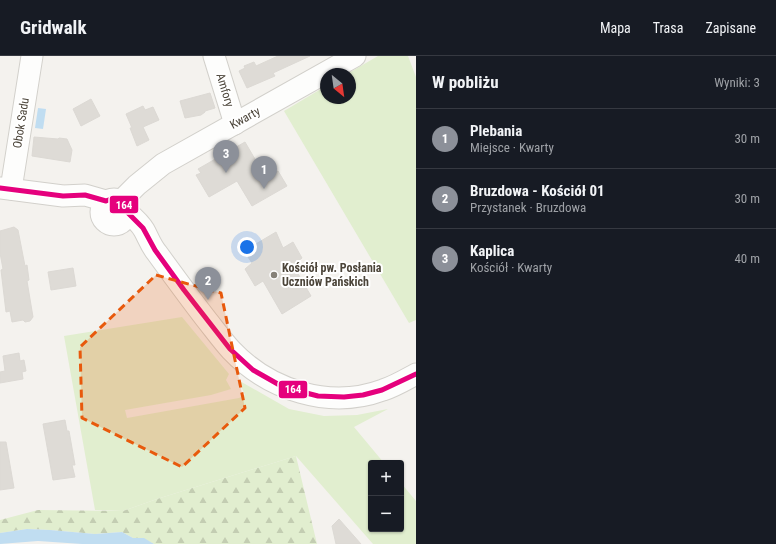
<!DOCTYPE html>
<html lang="pl">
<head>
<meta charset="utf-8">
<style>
	:root { --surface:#171b24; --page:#20242c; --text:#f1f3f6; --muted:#9ea1a6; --line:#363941; --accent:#8c9099 }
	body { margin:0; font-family:"Roboto Condensed",sans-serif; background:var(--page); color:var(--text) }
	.controls { position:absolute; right:12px; bottom:12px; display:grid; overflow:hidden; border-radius:4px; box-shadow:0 1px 3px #0004 }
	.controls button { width:36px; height:36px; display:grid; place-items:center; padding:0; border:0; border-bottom:1px solid var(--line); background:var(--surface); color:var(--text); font:20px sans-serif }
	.compass { position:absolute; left:320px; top:12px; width:36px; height:36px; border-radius:50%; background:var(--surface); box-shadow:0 1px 3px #0004; rotate:151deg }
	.you { position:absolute; left:247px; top:191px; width:14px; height:14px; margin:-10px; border:3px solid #fff; border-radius:50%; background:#1a73e8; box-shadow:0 0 0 6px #1a73e833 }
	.badge { display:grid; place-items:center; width:26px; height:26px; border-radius:50%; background:var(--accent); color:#fff; font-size:13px; font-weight:700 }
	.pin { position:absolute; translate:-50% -33px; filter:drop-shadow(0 1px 2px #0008) }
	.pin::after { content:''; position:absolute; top:21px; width:14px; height:12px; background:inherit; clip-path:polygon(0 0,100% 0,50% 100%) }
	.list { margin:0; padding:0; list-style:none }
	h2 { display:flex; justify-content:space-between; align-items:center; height:52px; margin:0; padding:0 16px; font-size:17px }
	h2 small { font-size:13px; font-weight:400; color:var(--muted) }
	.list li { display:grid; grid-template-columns:26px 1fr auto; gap:12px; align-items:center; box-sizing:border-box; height:60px; padding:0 16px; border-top:1px solid var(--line) }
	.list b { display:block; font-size:15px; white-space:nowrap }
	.list p { margin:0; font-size:13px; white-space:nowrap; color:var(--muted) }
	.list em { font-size:13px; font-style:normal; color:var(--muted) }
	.map { position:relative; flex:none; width:416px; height:488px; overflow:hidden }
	header { display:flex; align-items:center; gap:24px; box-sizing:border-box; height:56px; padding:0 20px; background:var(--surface); border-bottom:1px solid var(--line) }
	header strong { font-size:19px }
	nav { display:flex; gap:22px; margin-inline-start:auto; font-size:14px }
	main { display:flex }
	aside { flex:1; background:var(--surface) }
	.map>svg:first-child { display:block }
	.green { fill:#e1eecf }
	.forest { fill:url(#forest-firs) }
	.water { fill:#c0ddf1 }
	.building { fill:#dedbd6; stroke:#dcd9d4 }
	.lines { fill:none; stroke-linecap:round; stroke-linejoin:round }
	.minor-casing { stroke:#d2d0cb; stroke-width:23 }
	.minor { stroke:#fdfdfc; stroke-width:21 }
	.bus-1-casing { stroke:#fff; stroke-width:8 }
	.bus-1 { stroke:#e5007d; stroke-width:5 }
	.marked { fill:#e8590c; fill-opacity:0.2; stroke:#e8590c; stroke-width:3; stroke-dasharray:8 5; stroke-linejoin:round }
	.poi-dot { fill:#868178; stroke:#fff; stroke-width:1.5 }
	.labels { text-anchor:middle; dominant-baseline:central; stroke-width:4; stroke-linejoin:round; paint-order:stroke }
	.street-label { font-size:12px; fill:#4b4439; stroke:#fff }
	.poi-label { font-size:12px; font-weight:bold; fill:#4b4439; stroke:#fff; text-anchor:start }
	.line-badge { stroke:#fff; stroke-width:1.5 }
	.badge-label { font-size:11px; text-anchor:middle; font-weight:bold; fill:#fff }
</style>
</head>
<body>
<header>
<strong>Gridwalk</strong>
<nav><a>Mapa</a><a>Trasa</a><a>Zapisane</a></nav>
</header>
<main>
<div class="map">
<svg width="416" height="488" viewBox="0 0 416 488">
	<defs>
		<pattern id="forest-firs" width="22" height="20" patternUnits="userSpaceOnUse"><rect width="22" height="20" fill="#e1eecf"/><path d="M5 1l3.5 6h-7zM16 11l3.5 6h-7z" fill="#c3cdb2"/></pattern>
	</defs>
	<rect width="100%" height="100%" fill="#f4f2ee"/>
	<g class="green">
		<path d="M378 0H408L416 21V264L409 267 284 55 326 30V42H350V18H347Z"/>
		<path d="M182 261 229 318 226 324 231 333 211 339 125 354 127 362 239 342 245 339 238 324 289 353 324 360 357 359 388 353 354 371 384 407H371V473H401V427L416 445V488H373L296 400 157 443 123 455 95 454 64 280Z"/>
	</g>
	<path class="forest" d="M296 400 317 488H154L144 483 133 482 122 476 95 478 50 474 27 473 0 477V464L38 454 123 455 157 443Z"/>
	<g class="water">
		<path d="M38 52 46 53 43 73 35 72Z"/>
		<path d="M27 473 50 474 95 478 122 476 133 482H144L154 488H82L38 485 0 488V477Z"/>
	</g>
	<g class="building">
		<path d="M278 0H310L273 17 275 20 247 32 239 15 245 12 244 10 254 6 256 10Z"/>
		<path d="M210 37 215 52 205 55V56L201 59 185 62 180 45Z"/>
		<path d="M91 43 100 60 81 70 73 53Z"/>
		<path d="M143 50 145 54 153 51 159 64 143 71 149 84 137 90 130 72H132L126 58Z"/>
		<path d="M34 81 58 83 59 82 67 83 72 94 70 106 32 100Z"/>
		<path d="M245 86 266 122 278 115 287 130 252 150 237 125 209 141 196 119 201 117 198 113Z"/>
		<path d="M14 171 18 174 25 210 27 209 29 224 27 225 33 261 30 265 25 266 23 264 12 266 10 255 6 256 1 214 3 213 0 197V175Z"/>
		<path d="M276 176 283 192 293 186 302 202 293 209 311 240 282 258 263 225 255 230 245 213 252 207 244 195Z"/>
		<path d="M73 212 76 230 51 234 48 216Z"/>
		<path d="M19 297 20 305 24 304 26 315 22 316 23 323 0 327V316L5 315 3 300Z"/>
		<path d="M65 364 67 375H69L75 409H72L75 421 53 424 43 368Z"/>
		<path d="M0 386H6L14 432 0 434Z"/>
		<path d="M339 463 361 488H336L332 470Z"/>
	</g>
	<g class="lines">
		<defs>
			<g id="minor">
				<path d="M214 0 235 68"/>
				<path d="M0 132 63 140 85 139 106 145"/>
				<path d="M11 133 32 0"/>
				<circle cx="114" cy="156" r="13"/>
				<path d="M121 145 137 129 163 108 355 0"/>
				<path d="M127 156C133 161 140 167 144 174 148 181 151 190 157 197 173 219 189 241 206 263 214 273 222 284 231 294 269 334 329 354 383 334 395 330 405 324 416 318"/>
			</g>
		</defs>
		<use href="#minor" class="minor-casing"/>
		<use href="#minor" class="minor"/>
		<defs>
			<path id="bus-1" d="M0 132 63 140 85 139 106 145 111 143 120 144 123 147 127 156 143 172 155 194 184 234 230 293 253 314 283 331 318 340 344 341 363 339 382 334 416 318"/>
		</defs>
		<use href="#bus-1" class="bus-1-casing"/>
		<use href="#bus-1" class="bus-1"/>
	</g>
	<path class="marked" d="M156 219 221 237 245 352 182 411 82 362 80 291Z"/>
	<circle class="poi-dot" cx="274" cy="219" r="4"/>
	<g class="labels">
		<g class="street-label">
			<text transform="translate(225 34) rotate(73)">Amfory</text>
			<text transform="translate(245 62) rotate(-29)">Kwarty</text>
			<text transform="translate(21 67) rotate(-81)">Obok Sadu</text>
		</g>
		<g class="poi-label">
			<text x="282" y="212">Kościół pw. Posłania<tspan x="282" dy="14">Uczniów Pańskich</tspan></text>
		</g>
	</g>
	<g class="line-badge">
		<rect x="109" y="139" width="30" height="19" rx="4" fill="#e5007d"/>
		<rect x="278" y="324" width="30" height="19" rx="4" fill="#e5007d"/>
	</g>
	<g class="badge-label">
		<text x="124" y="153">164</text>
		<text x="293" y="337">164</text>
	</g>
</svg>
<div class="controls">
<button>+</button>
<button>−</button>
</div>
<svg class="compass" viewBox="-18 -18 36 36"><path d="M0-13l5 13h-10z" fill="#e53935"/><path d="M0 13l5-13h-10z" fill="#9ea1a6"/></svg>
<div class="you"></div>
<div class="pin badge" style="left:264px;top:133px">1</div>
<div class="pin badge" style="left:208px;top:244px">2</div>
<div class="pin badge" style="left:226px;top:117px">3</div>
</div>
<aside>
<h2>W pobliżu<small>Wyniki: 3</small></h2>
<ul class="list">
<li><span class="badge">1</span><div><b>Plebania</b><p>Miejsce · Kwarty</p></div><em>30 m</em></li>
<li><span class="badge">2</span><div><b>Bruzdowa - Kościół 01</b><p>Przystanek · Bruzdowa</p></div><em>30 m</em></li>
<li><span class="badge">3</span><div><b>Kaplica</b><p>Kościół · Kwarty</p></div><em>40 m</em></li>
</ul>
</aside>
</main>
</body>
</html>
